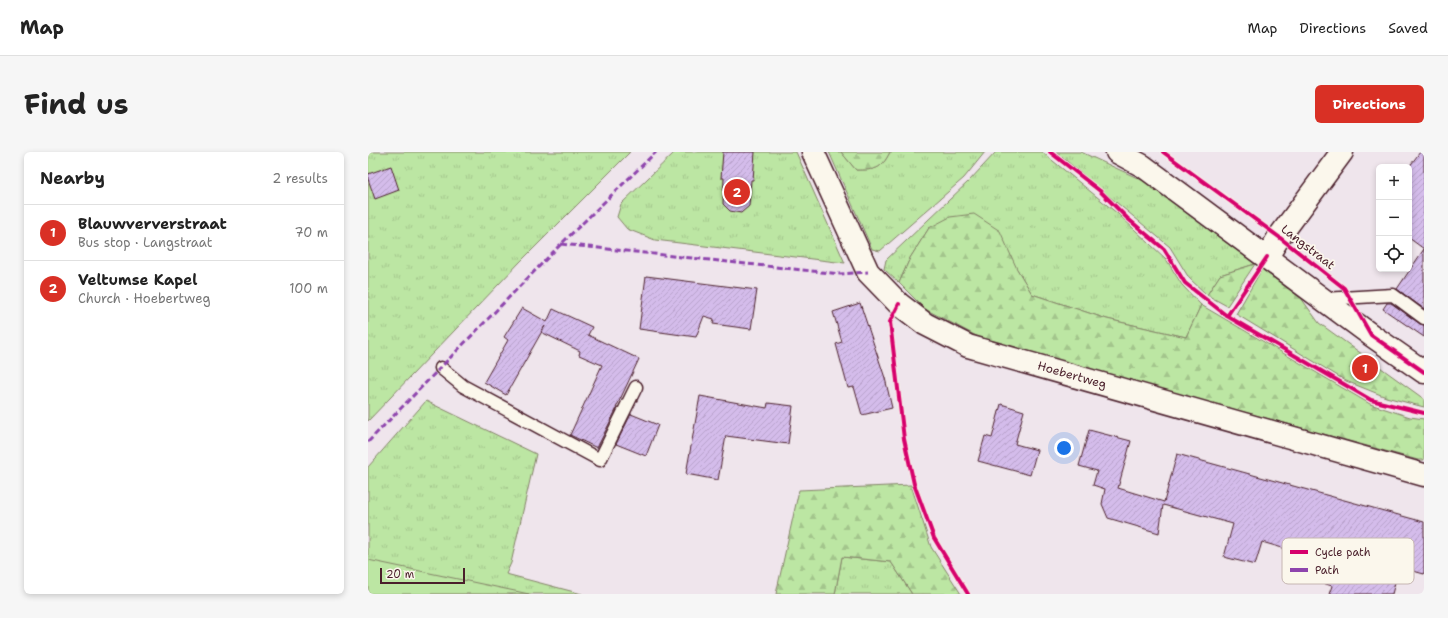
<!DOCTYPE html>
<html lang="en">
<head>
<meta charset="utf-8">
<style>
	:root { --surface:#fff; --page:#f6f6f6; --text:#222; --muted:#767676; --line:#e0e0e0; --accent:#d93025 }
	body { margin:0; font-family:"Shantell Sans",sans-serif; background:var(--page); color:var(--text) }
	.controls { position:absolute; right:12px; top:12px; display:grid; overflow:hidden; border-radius:6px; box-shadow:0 2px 6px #0003 }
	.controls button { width:36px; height:36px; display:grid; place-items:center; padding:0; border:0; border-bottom:1px solid var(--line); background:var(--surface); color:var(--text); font:20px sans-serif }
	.scale { position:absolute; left:12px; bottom:10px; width:85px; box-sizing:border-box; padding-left:4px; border:2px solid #4a1f2b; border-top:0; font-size:11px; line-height:14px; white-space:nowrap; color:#4a1f2b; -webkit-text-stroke:3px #fbf7ec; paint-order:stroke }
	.you { position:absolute; left:696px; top:296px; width:14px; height:14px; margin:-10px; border:3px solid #fff; border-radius:50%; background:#1a73e8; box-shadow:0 0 0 6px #1a73e833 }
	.badge { display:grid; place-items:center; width:26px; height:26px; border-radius:50%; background:var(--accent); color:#fff; font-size:13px; font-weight:700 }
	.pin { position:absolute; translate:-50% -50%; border:2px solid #fff; box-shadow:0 1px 4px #0006 }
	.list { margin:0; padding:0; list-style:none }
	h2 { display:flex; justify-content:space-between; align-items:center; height:52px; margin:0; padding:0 16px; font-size:17px }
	h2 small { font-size:13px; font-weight:400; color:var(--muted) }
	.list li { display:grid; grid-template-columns:26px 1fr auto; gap:12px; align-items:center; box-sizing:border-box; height:56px; padding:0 16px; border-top:1px solid var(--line) }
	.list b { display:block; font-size:15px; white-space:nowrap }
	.list p { margin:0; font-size:13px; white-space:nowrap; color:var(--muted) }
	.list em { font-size:13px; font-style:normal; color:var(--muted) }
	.icon { flex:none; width:22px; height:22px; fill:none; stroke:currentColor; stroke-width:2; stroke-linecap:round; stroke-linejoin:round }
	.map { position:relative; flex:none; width:1056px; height:442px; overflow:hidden; border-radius:6px }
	header { display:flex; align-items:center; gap:24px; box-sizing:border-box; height:56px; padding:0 20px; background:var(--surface); border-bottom:1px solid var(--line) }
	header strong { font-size:19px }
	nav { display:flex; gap:22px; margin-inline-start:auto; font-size:14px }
	.intro { display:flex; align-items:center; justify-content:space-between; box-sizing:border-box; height:96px; padding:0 24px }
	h1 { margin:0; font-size:28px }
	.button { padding:10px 18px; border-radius:6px; background:var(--accent); color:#fff; font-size:14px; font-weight:700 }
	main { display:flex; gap:24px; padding:0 24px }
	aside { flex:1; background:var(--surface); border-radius:6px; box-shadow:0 2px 6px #0003 }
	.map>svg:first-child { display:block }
	.grass { fill:url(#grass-tufts); stroke:#838267 }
	.forest { fill:url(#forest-firs); stroke:#838267 }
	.garden { fill:#bce6a3; stroke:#838267 }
	.building { fill:url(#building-hatch); stroke:#4a1f2b }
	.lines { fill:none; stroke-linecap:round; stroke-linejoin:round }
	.service-casing { stroke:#4a1f2b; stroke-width:15 }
	.minor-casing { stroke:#4a1f2b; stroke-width:25 }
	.secondary-casing { stroke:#4a1f2b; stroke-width:25 }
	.service { stroke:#fbf7ec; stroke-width:12 }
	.minor { stroke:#fbf7ec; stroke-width:22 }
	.secondary { stroke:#fbf7ec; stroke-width:22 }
	.quiet { stroke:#8e44ad; stroke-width:3; stroke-dasharray:6 3; stroke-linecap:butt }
	.cycleway-casing { stroke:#fbf7ec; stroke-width:6 }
	.cycleway { stroke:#d6006c; stroke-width:4 }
	.labels { text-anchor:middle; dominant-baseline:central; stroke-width:3.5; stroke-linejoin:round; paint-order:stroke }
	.street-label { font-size:12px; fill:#4a1f2b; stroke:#fbf7ec }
	.key { fill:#fbf7ec; stroke:#c6b6b2; stroke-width:1 }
	.key-label { font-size:11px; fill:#4a1f2b }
</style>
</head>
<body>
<header>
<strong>Map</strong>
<nav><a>Map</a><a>Directions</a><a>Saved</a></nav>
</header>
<div class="intro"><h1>Find us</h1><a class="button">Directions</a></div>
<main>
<aside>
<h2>Nearby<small>2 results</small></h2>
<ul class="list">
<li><span class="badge">1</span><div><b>Blauwververstraat</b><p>Bus stop · Langstraat</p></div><em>70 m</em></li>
<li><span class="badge">2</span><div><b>Veltumse Kapel</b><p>Church · Hoebertweg</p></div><em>100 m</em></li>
</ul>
</aside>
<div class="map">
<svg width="1056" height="442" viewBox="0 0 1056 442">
	<defs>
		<pattern id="grass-tufts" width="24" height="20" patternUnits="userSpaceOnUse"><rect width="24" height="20" fill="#bce6a3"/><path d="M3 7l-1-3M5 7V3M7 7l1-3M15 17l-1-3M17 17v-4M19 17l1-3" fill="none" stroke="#a3c58c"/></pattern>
		<pattern id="forest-firs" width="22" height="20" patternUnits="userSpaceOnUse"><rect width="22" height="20" fill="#bce6a3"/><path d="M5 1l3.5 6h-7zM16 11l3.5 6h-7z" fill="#a3c58c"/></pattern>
		<pattern id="building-hatch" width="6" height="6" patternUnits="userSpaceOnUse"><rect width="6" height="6" fill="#d4bceb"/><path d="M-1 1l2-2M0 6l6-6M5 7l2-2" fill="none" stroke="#b8a1ca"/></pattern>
	</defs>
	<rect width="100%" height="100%" fill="#efe5ec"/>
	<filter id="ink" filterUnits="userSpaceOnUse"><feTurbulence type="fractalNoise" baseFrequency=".025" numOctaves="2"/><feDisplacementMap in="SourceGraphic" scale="8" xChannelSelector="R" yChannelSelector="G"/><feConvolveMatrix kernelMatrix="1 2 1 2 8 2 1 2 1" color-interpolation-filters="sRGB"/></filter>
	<g filter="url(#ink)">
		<g class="grass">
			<path d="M0 0H262L152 110 0 269Z"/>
			<path d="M307 0H428L477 111 287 88 259 77 249 65 253 52Z"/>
			<path d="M461 0H473L488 18C507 18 513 18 522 0H617L596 26 512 99 504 97Z"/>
			<path d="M628 0H674L750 62 798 107 814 133 833 153 818 185 739 167 664 142 649 117 561 76 542 106 531 131 516 117 518 108 601 29Z"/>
			<path d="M688 0H713L776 29 887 112 852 123 839 143 821 126 802 95Z"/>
			<path d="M58 249 168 302 143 411 138 422 214 442H0V315Z"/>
			<path d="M474 405 523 410 544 442H467Z"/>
		</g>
		<g class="forest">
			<path d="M473 0H522C513 18 507 18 488 18Z"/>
			<path d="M606 62 632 79 649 117 664 142 739 167 818 185 833 153 1002 252 1042 265 1056 267V308H1050L618 189 557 157 531 131 542 106 561 76 582 65Z"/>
			<path d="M887 112 859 154 839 143 852 123Z"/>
			<path d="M894 117 933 146 951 171 1056 247V255L1018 245 978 229 868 162Z"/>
			<path d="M543 333 563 395 593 442H544L523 410 474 405 467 442H408L431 338Z"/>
		</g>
		<path class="garden" d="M0 408 161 442H0Z"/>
		<g class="building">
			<path d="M355 0H387L385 28H383L381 54 373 61 362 59 355 52 356 26H353Z"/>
			<path d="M1052 0H1056V97L1041 86V15Z"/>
			<path d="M23 14 31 38 7 47 0 27V22Z"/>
			<path d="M1056 97V157L1029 137Z"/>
			<path d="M278 124 389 138 383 177 345 172 346 167 336 164 328 185 271 177Z"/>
			<path d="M492 151 517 226 524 256 494 263 486 235 480 236 468 192 474 190 465 160Z"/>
			<path d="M1019 151H1023L1052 172 1056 173V185L1015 157Z"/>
			<path d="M154 156 179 170 185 157 224 175 220 183 271 207 248 256H249L229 296 202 283 234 213 211 203 212 199 173 180 177 174 138 243 116 230 140 188 136 185Z"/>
			<path d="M332 244 399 256 400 251 425 254 420 292 358 284 350 328 318 322Z"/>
			<path d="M633 252 656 259 647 292 669 298 662 323 610 309 617 284 624 286Z"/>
			<path d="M263 262 290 273 278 304 248 292Z"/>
			<path d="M721 278 763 289 750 336 796 350 809 302 1056 370V422L1031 415 1024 442H961L964 434 946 428 952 407 894 390 887 413 856 405 865 372 795 353 791 381 740 366 734 352 737 337 725 333 729 319 711 314Z"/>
		</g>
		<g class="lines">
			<defs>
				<g id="service">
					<path d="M956 147 1025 143 1056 166"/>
					<path d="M73 216 95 234 232 308 268 235"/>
				</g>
				<g id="minor">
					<path d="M445 0 500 120 531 152 557 172 600 194 1056 323"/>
					<path d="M899 105 911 85 974 0"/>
				</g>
				<path id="secondary" d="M749 0 775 14 1003 183 1056 220"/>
			</defs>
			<use href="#service" class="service-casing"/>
			<use href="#minor" class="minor-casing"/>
			<use href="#secondary" class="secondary-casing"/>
			<use href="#service" class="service"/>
			<use href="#minor" class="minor"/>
			<use href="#secondary" class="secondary"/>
			<g class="quiet">
				<path d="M193 92 472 122 500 120"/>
				<path d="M0 290 193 92 288 0"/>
			</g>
			<defs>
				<g id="cycleway">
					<path d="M682 0 732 39 759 66 796 97 817 131 859 164 1003 248 1056 261"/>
					<path d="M795 0 911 85 976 136 1003 183 1056 220"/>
					<path d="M531 152 522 170 536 287 546 332 566 386 600 442"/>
					<path d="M859 164 899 105"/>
				</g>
			</defs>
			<use href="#cycleway" class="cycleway-casing"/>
			<use href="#cycleway" class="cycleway"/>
		</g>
	</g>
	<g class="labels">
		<g class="street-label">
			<text transform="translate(940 95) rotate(38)">Langstraat</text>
			<text transform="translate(704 223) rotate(16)">Hoebertweg</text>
		</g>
	</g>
	<rect x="914" y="386" width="132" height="46" rx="6" class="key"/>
	<rect x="922" y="398" width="18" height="4" fill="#d6006c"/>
	<rect x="922" y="416" width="18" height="4" fill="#8e44ad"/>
	<g class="key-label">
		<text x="947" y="404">Cycle path</text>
		<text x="947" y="422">Path</text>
	</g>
</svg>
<div class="controls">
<button>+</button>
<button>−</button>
<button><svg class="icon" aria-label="locate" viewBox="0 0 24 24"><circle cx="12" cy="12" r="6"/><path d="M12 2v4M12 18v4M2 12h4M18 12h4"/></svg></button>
</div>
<div class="scale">20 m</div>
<div class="you"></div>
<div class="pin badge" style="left:997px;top:216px">1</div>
<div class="pin badge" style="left:369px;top:40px">2</div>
</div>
</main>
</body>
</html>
